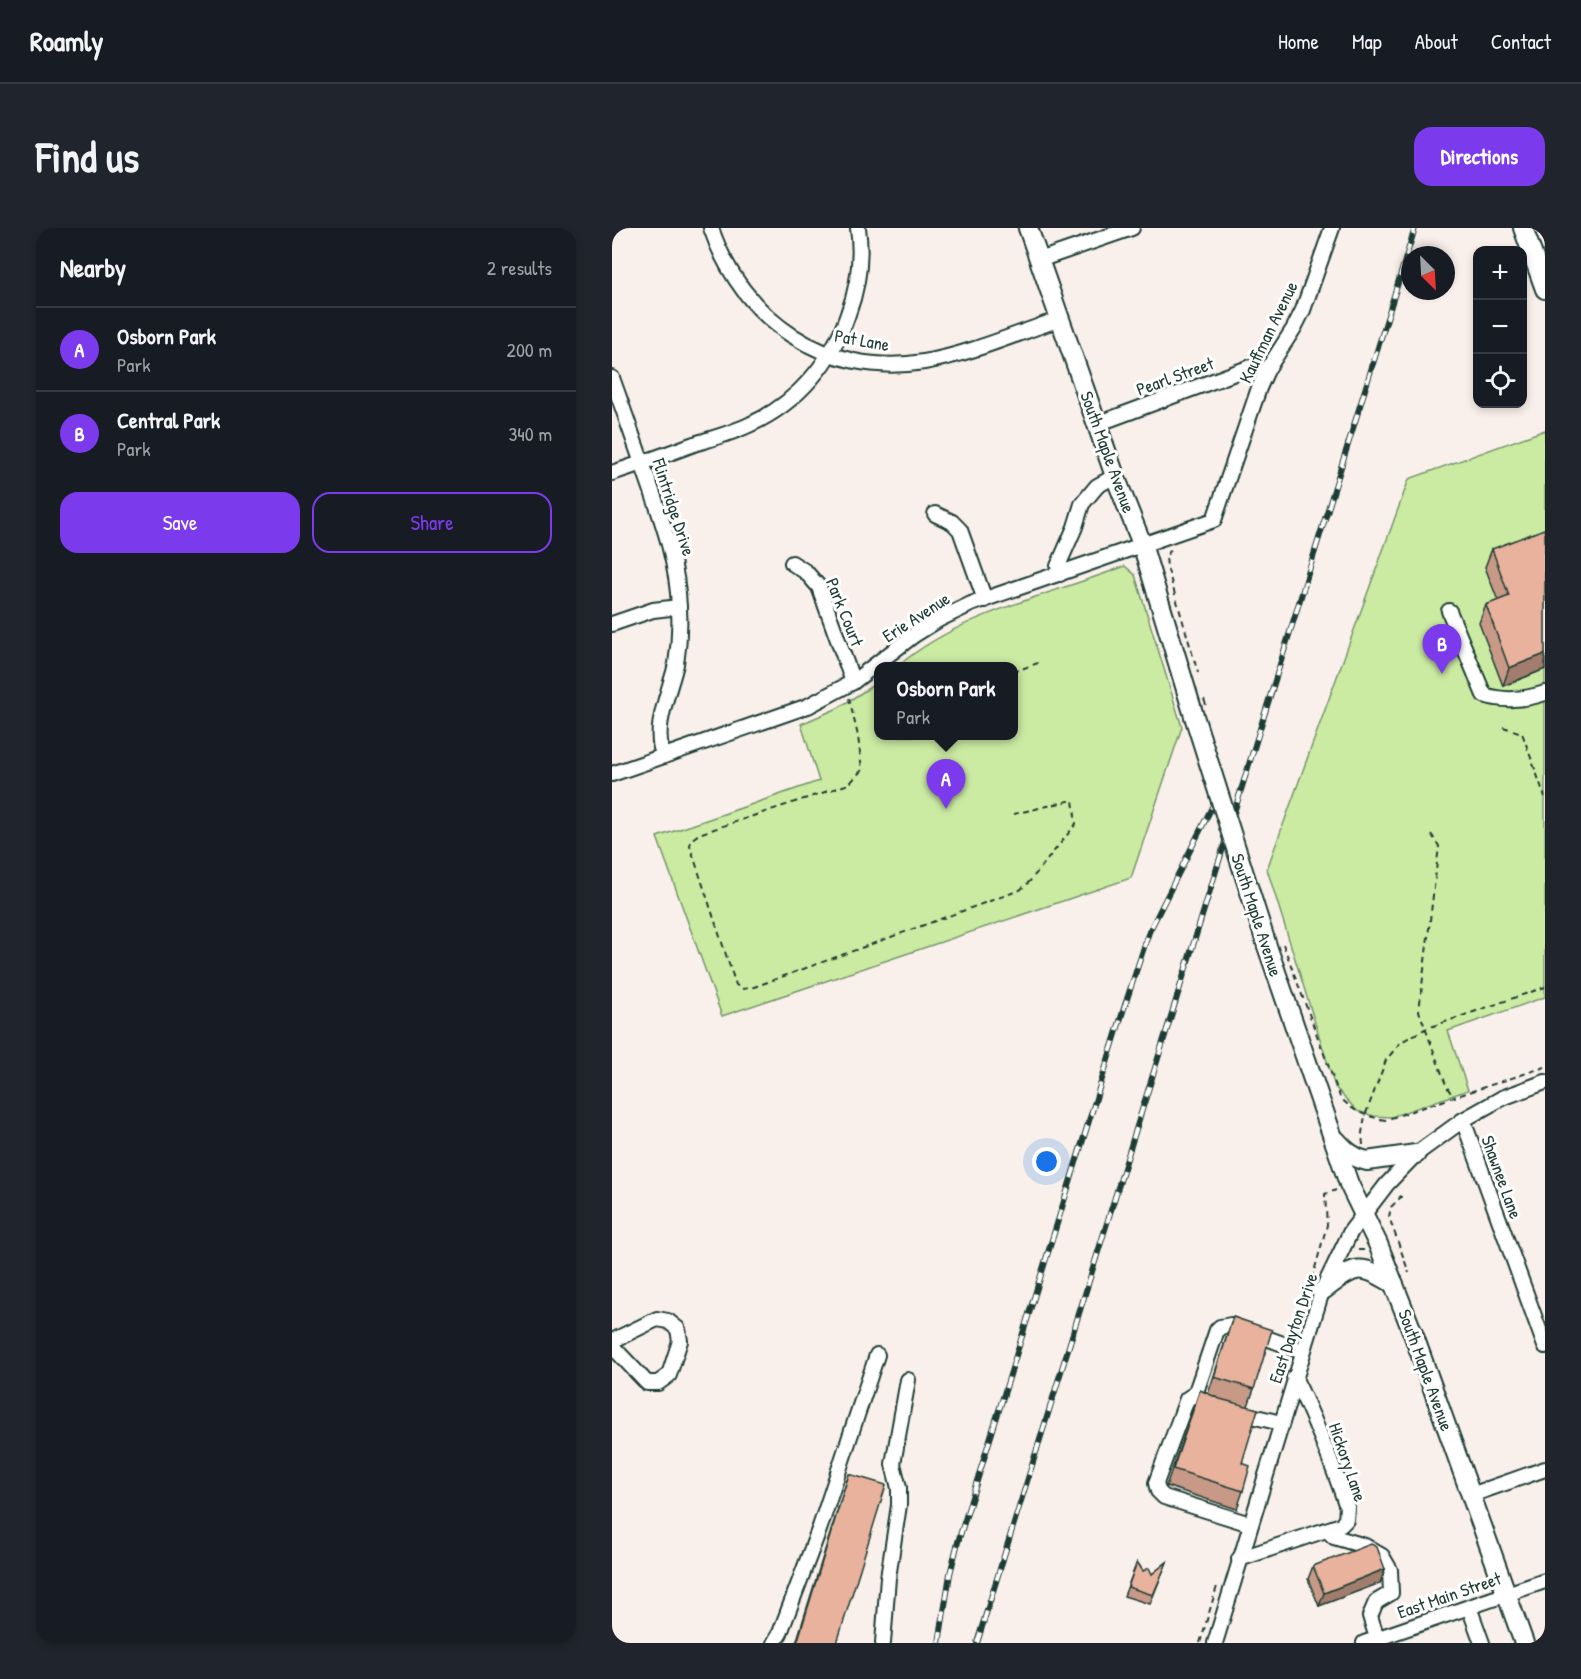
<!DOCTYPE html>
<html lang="en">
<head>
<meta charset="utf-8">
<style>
	:root { --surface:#171b24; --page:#20242c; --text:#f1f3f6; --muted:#9ea1a6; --line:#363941; --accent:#7c3aed }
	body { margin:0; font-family:"Patrick Hand",sans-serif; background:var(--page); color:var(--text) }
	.controls { position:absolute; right:18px; top:18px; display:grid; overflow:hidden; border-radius:12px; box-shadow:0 3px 9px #0003 }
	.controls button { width:54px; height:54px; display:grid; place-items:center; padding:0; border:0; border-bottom:2px solid var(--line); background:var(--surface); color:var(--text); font:30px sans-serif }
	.compass { position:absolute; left:789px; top:18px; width:54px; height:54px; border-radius:50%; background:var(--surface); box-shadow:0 3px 9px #0003; rotate:156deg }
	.you { position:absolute; left:435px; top:934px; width:21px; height:21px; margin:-15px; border:4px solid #fff; border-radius:50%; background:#1a73e8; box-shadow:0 0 0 9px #1a73e833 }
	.badge { display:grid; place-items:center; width:39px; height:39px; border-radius:50%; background:var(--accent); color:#fff; font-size:20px; font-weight:700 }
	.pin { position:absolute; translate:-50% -50px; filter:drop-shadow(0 2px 3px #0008) }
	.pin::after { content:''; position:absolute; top:32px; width:21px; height:18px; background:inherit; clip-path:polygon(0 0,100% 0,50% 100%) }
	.popup { position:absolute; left:262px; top:434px; width:144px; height:78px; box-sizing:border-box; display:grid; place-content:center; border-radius:12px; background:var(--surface); filter:drop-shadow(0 2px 4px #0005); font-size:20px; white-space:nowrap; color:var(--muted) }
	.popup b { font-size:22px; color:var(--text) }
	.popup::after { content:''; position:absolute; left:50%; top:100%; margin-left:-12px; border:12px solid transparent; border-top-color:var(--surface) }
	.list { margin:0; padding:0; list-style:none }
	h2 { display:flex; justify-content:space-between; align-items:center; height:78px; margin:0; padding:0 24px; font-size:26px }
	h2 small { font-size:20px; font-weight:400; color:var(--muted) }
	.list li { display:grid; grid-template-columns:39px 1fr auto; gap:18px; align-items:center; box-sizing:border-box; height:84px; padding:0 24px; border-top:2px solid var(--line) }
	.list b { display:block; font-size:22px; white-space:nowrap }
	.list p { margin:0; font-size:20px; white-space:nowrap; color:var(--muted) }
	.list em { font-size:20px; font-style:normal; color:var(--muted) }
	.actions { display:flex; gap:12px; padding:18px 24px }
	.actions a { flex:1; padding:14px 0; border:2px solid var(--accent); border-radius:18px; text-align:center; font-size:21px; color:var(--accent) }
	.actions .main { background:var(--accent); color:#fff }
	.icon { flex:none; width:33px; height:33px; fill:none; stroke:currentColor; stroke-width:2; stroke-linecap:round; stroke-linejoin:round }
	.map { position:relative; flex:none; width:933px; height:1415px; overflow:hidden; border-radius:18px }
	header { display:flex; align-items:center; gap:36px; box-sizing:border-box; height:84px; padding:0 30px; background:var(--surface); border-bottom:2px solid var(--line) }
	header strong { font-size:28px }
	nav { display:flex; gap:33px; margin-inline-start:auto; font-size:21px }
	.intro { display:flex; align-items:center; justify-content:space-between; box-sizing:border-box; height:144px; padding:0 36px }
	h1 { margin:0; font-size:42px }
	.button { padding:15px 27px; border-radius:18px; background:var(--accent); color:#fff; font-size:21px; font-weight:700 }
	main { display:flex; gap:36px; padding:0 36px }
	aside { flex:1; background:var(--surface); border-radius:18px; box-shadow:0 3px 9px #0003 }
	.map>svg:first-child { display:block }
	.green { fill:#cbeba3; stroke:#75946c; stroke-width:1.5 }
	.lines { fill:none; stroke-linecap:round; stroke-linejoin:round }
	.minor-casing { stroke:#1f3d34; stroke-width:18 }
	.major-casing { stroke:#1f3d34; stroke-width:22 }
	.path { stroke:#1f3d34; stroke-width:2; stroke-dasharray:6 4.5; stroke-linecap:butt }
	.minor { stroke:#fff; stroke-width:14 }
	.major { stroke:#fff; stroke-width:18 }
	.rail-casing { stroke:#1f3d34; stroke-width:6 }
	.rail { stroke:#fff; stroke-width:4; stroke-dasharray:11; stroke-linecap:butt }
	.major-bridge-casing { stroke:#1f3d34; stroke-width:22; stroke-linecap:butt }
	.path-bridge { stroke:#1f3d34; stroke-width:2; stroke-dasharray:6 4.5; stroke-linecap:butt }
	.major-bridge { stroke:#fff; stroke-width:18 }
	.wall { fill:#c89987; stroke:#1f3d34; stroke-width:1.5 }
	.shaded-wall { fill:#a27d6e; stroke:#1f3d34; stroke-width:1.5 }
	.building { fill:#e8b29d; stroke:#1f3d34; stroke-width:1.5 }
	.labels { text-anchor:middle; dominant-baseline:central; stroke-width:6; stroke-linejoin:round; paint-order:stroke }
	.street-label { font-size:18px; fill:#1f3d34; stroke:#fff }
</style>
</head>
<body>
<header>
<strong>Roamly</strong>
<nav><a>Home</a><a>Map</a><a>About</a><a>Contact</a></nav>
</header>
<div class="intro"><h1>Find us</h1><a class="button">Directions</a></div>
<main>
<aside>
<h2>Nearby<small>2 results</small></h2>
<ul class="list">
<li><span class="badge">A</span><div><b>Osborn Park</b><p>Park</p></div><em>200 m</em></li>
<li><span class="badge">B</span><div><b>Central Park</b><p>Park</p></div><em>340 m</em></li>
</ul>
<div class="actions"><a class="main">Save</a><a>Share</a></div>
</aside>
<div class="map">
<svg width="933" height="1415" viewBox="0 0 933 1415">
	<rect width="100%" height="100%" fill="#faf0eb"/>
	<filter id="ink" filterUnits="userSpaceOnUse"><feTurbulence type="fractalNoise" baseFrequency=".0167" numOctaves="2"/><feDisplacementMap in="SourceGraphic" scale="12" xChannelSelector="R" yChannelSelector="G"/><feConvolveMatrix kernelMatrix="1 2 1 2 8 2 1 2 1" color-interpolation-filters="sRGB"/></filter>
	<g filter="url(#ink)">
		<g class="green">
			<path d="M933 202V769L836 803 856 862 779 889 762 888 745 883 723 859 655 641 797 251Z"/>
			<path d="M513 338 523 347 570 499 519 650 110 788 45 609 207 553 189 496 226 480 266 454V508H401V438H286C350 384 436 368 513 338Z"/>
		</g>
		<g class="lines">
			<defs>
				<g id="minor">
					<path d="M99 0C130 92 213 150 312 134 355 127 406 105 448 91"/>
					<path d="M427 32 520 0"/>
					<path d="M0 150C12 183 23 216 35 249 50 292 66 335 67 381 68 399 67 418 64 436 58 463 39 502 52 528"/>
					<path d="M485 196 639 139 655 142"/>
					<path d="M0 245C28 236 55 226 82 216 101 210 121 205 139 196 185 175 220 134 236 86 246 59 250 28 246 0"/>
					<path d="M323 286 340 294 348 302 373 372"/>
					<path d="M180 335 194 344 207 359 241 454"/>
					<path d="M448 346 446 338 463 299 470 276 485 258 503 248"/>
					<path d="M837 383 872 467C893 474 912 472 933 465"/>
					<path d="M0 396 41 382 67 379"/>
					<path d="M0 546 196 478 241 454 302 407 326 392 359 376 602 292 647 160 655 142 682 100 691 82 720 0"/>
					<path d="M851 892 933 1118"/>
					<path d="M0 1113 45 1091 56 1093 66 1101 68 1113 57 1147 46 1155H35L0 1118"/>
					<path d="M585 1164 575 1171 544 1255 546 1263 552 1269 638 1296"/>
					<path d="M600 1177C590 1174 584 1172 585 1161L605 1102 608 1099 619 1097 690 1123"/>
					<path d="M627 1185 669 1195"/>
					<path d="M859 1267 933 1241"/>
					<path d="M715 1302 722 1309 753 1318 770 1328 778 1342 779 1365 764 1374 758 1388 765 1410"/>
					<path d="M627 1331 729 1297 734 1292 735 1279C720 1235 703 1191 682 1149"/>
					<path d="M857 1379 870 1415"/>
					<path d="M162 1415 168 1405 208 1299 265 1127"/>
					<path d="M271 1415 276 1350 287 1277V1260L281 1236 296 1152"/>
					<path d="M603 1415 710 1063 739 1003 775 956 804 926 851 892 890 870 933 854"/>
					<path d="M752 1415 933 1353"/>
				</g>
				<g id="major">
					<path d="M416 0 503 248 530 316 582 488"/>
					<path d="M911 0 933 61"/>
					<path d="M655 718 737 956 766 1016 802 1108 912 1415"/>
					<path d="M724 912C733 922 741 930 755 933L804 926"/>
					<path d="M710 1063C743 1039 745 1033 782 1056"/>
				</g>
			</defs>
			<use href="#minor" class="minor-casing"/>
			<use href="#major" class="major-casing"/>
			<g class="path">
				<path d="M559 322 554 328 555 339 586 445"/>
				<path d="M401 444 426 435"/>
				<path d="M237 470 246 508 250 542 237 556 87 606 79 612 78 618 124 757 131 761 142 759 408 662 418 653 464 596 461 572 402 586"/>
				<path d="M891 499 910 505 933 569"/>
				<path d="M819 606 827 618 807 783 834 857 841 869"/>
				<path d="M671 716 728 869C741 884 754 888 773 892L933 839"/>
				<path d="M751 917 750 905 753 888 774 832 789 814 813 801 933 759"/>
				<path d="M787 968 789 969 779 979 777 989 797 1045"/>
				<path d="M746 1022H752"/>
				<path d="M700 1051 715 997 713 966 724 962"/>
				<path d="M588 1415 606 1355"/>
			</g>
			<use href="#minor" class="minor"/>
			<use href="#major" class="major"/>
			<defs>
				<g id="rail">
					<path d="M327 1415 338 1346 346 1314 513 777 537 704 602 575"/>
					<path d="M365 1415 803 0"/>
				</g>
			</defs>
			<use href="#rail" class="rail-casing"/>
			<use href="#rail" class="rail"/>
			<defs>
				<path id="major-bridge" d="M582 488 655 718"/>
			</defs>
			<use href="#major-bridge" class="major-bridge-casing"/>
			<path class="path-bridge" d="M592 471 594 477"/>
			<use href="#major-bridge" class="major-bridge"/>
		</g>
		<g class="wall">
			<path d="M880 321 933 441 891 458 867 395 874 377 886 373 873 339Z"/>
			<path d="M621 1089 642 1161 636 1178 630 1235 631 1263 625 1281 554 1258 588 1162 596 1166Z"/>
			<path d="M237 1246 225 1415H184L231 1264Z"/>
			<path d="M525 1334 531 1343 540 1346 555 1334 538 1376 512 1368Z"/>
			<path d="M701 1338 773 1341 768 1355 707 1378 696 1351Z"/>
		</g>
		<g class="shaded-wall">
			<path d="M933 426V441L891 458 897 440Z"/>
			<path d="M773 1341 768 1355 707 1378 712 1365Z"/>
		</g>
		<g class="building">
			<path d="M932 301 933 305V426L897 440 874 377 897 368 880 321Z"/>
			<path d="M621 1089 660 1102 642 1161 602 1149Z"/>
			<path d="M588 1162 608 1171 646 1181 630 1235 638 1238 631 1263 561 1241Z"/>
			<path d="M237 1246 274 1257 225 1415H185Z"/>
			<path d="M759 1316 765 1319 773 1341 712 1365 701 1338Z"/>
			<path d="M525 1334 531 1343 537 1340 540 1346 555 1334 541 1367 516 1359Z"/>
		</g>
	</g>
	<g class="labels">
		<g class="street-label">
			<text transform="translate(656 104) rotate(-64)">Kauffman Avenue</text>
			<text transform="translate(250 112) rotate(10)">Pat Lane</text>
			<text transform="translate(563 148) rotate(-20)">Pearl Street</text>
			<text transform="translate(496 224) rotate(70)">South Maple Avenue</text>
			<text transform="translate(62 279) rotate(72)">Flintridge Drive</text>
			<text transform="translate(233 384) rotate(68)">Park Court</text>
			<text transform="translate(304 389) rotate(-33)">Erie Avenue</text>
			<text transform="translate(645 687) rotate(72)">South Maple Avenue</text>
			<text transform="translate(890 949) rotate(70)">Shawnee Lane</text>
			<text transform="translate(681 1100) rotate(-71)">East Dayton Drive</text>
			<text transform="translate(814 1142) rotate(70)">South Maple Avenue</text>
			<text transform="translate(736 1234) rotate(71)">Hickory Lane</text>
			<text transform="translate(837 1367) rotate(-19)">East Main Street</text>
		</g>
	</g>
</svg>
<div class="controls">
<button>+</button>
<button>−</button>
<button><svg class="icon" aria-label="locate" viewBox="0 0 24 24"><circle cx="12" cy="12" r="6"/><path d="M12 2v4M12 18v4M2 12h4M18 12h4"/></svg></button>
</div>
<svg class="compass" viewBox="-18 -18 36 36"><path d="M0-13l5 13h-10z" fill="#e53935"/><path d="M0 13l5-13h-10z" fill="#9ea1a6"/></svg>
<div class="you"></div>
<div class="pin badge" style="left:334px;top:581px">A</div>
<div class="popup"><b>Osborn Park</b>Park</div>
<div class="pin badge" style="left:830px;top:446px">B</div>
</div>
</main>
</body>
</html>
